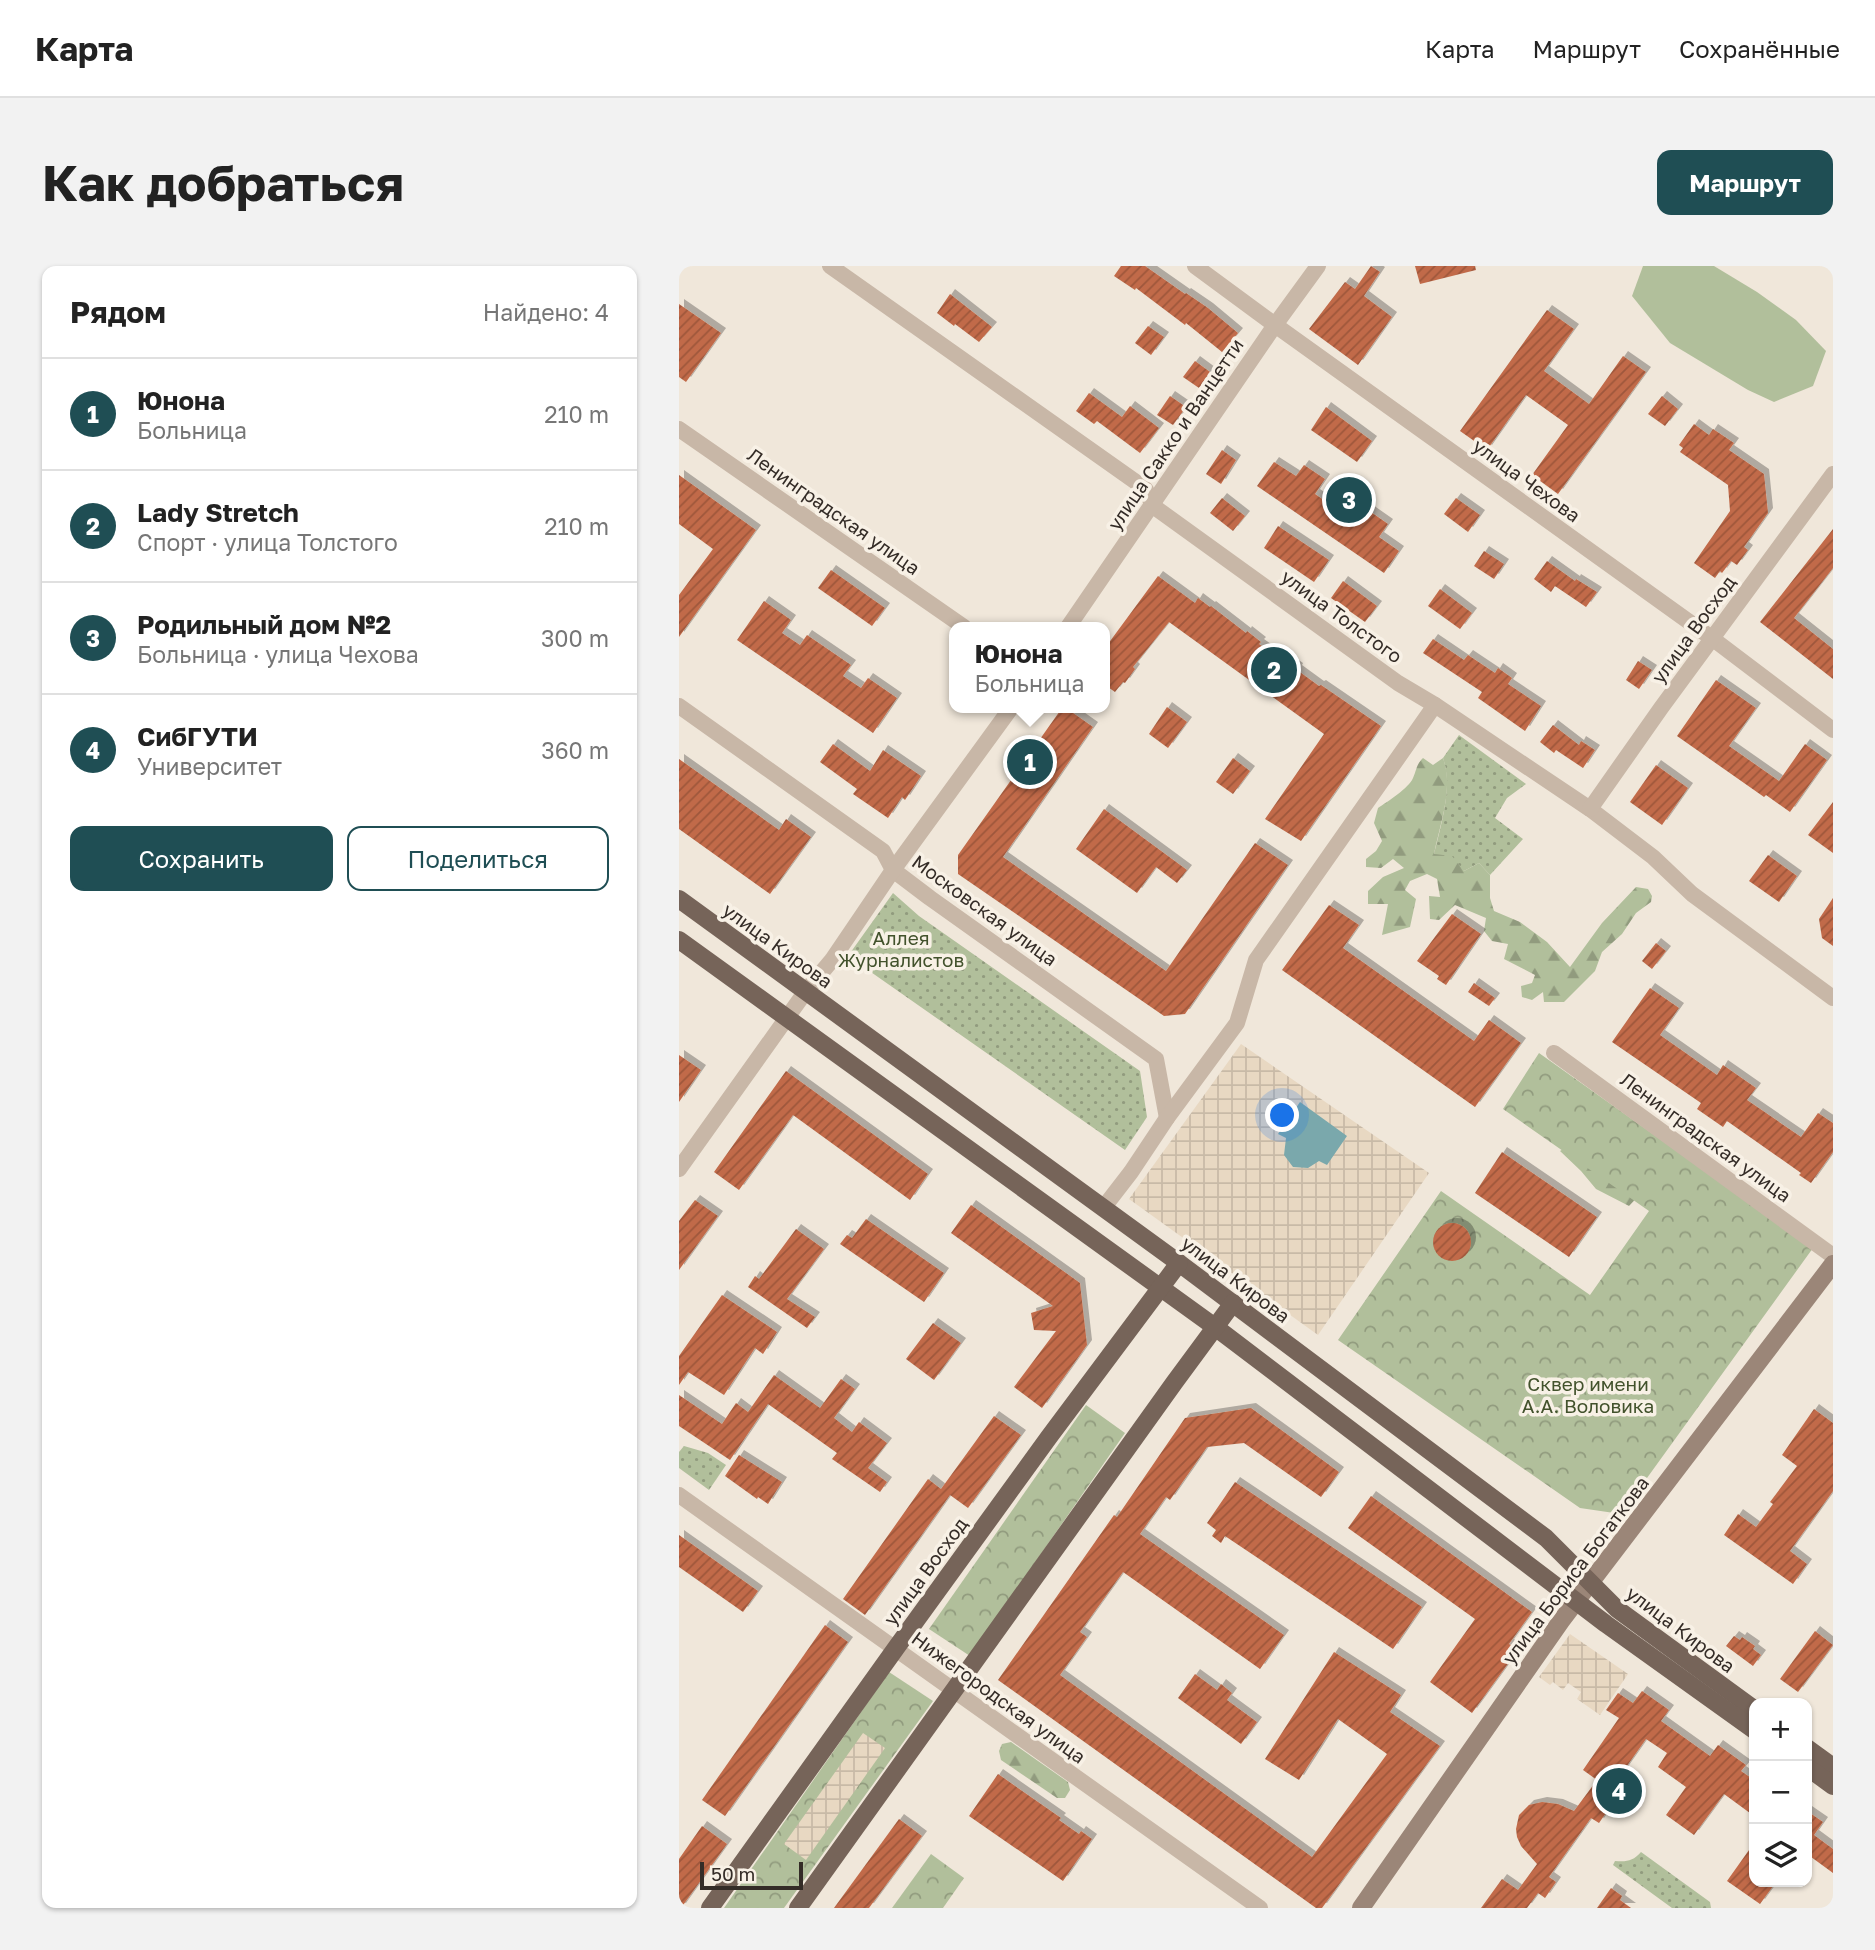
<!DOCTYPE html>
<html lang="ru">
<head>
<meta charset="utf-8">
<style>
	:root { --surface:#fff; --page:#f2f2f2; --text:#222; --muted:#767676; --line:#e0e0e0; --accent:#1f4e54 }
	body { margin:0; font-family:"Golos Text",sans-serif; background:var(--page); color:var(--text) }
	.controls { position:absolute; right:21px; bottom:21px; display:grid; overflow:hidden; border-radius:14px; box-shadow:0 2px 5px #0004 }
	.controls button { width:63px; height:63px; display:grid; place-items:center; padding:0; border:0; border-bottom:2px solid var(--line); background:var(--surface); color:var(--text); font:35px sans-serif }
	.scale { position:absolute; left:21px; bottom:18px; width:103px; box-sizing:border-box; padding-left:7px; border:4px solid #342c27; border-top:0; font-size:19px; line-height:24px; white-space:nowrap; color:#342c27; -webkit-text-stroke:5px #f8f1e6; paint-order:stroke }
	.you { position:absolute; left:604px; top:850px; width:24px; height:24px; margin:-18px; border:5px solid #fff; border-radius:50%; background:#1a73e8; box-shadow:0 0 0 10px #1a73e833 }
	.badge { display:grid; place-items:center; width:46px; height:46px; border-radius:50%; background:var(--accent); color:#fff; font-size:23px; font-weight:700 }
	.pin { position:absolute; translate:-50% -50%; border:4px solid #fff; box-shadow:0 2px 7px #0006 }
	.popup { position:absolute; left:270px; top:356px; width:161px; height:91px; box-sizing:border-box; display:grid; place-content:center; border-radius:14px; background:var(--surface); filter:drop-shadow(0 2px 5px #0005); font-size:23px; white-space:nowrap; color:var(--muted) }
	.popup b { font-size:26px; color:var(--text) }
	.popup::after { content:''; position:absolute; left:50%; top:100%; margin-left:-14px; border:14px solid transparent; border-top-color:var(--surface) }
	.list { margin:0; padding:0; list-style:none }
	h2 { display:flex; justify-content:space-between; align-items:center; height:91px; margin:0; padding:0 28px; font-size:30px }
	h2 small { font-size:23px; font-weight:400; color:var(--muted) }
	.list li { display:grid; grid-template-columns:46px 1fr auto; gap:21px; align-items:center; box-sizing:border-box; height:112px; padding:0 28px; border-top:2px solid var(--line) }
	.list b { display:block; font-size:26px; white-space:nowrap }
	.list p { margin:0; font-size:23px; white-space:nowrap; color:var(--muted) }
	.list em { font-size:23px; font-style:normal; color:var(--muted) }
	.actions { display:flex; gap:14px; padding:21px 28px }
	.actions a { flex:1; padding:16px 0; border:2px solid var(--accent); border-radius:14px; text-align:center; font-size:24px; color:var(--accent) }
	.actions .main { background:var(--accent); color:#fff }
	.icon { flex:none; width:38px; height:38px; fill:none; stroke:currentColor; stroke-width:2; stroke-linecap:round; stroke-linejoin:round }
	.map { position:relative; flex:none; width:1154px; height:1642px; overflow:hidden; border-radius:14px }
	header { display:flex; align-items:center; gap:42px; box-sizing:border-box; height:98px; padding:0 35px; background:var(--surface); border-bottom:2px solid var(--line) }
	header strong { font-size:33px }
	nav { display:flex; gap:38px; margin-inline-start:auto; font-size:24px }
	.intro { display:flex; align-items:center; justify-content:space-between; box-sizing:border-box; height:168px; padding:0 42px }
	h1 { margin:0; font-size:49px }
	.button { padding:18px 32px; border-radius:14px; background:var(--accent); color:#fff; font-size:24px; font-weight:700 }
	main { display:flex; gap:42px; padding:0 42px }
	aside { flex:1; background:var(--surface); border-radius:14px; box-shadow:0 2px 5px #0004 }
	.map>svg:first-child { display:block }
	.grass { fill:url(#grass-dots) }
	.forest { fill:url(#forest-firs) }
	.park { fill:url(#park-crowns) }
	.pitch { fill:#b1bf9b }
	.plaza { fill:url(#plaza-grid) }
	.water { fill:#7aa8ac }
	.building { fill:url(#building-hatch); filter:url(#shadow) }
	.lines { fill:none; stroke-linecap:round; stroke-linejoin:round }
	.street { stroke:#c8b7a7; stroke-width:16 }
	.secondary { stroke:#9b8678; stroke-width:18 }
	.primary { stroke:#766459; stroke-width:18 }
	.labels { text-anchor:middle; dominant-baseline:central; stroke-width:7; stroke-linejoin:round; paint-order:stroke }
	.street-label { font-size:19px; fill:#342c27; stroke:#f8f1e6 }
	.park-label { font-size:19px; fill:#42522c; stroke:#f8f1e6 }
</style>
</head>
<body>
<header>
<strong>Карта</strong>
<nav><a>Карта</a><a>Маршрут</a><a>Сохранённые</a></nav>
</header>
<div class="intro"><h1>Как добраться</h1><a class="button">Маршрут</a></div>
<main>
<aside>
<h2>Рядом<small>Найдено: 4</small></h2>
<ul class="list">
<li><span class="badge">1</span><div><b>Юнона</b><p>Больница</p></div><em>210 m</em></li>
<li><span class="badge">2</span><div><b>Lady Stretch</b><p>Спорт · улица Толстого</p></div><em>210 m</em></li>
<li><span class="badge">3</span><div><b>Родильный дом №2</b><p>Больница · улица Чехова</p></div><em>300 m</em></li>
<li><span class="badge">4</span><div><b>СибГУТИ</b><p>Университет</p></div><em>360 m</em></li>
</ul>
<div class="actions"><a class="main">Сохранить</a><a>Поделиться</a></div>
</aside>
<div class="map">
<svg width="1154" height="1642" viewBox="0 0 1154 1642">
	<defs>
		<pattern id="grass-dots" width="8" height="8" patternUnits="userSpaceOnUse" patternTransform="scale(1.75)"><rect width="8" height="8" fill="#b1bf9b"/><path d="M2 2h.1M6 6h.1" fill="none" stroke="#919b7e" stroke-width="1.8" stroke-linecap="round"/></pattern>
		<pattern id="forest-firs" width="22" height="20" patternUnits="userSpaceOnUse" patternTransform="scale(1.75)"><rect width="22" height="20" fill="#b1bf9b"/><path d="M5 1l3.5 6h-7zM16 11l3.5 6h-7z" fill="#919b7e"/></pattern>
		<pattern id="park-crowns" width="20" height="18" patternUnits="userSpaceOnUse" patternTransform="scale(1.75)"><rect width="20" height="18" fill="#b1bf9b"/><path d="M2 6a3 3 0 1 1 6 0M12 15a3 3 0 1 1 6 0" fill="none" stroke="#919b7e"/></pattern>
		<pattern id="plaza-grid" width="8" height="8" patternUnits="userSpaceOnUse" patternTransform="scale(1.75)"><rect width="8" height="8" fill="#e8d8c2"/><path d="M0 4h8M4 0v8" fill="none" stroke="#c8baa7"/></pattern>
		<pattern id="building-hatch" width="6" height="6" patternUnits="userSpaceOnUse" patternTransform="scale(1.75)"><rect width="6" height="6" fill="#c16a48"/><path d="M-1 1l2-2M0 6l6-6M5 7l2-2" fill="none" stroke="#9e573c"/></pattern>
		<filter id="shadow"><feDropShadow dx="5" dy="-5" stdDeviation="0" flood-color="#0004"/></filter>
	</defs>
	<rect width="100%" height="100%" fill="#f0e7da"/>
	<g class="grass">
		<path d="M780 469 847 518 828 532 816 552 844 573 811 609 800 597 785 605 755 588C762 558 774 522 764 492Z"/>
		<path d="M214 627 240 650 461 805 468 851 446 884 169 690Z"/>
		<path d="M5 1180 29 1187 47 1199 30 1224 0 1202V1186Z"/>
		<path d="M962 1586 1031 1636 1032 1642H993L934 1599 936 1595C948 1596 954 1595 962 1586Z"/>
	</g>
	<g class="forest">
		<path d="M744 492 754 499 764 492C775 522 761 558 755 588L773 590 785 605 800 597 811 609V632L815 645 841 656 868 676 891 701 923 657 957 621 969 623 973 630 972 636 957 647 943 668 923 686 916 705 885 736H865L864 726 853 734 843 731 842 720 853 717 856 709 825 693 829 678 813 675 805 665 807 652 776 639 760 654 751 653 750 630 761 631 758 613 748 608 731 615 726 624 737 633 731 661 703 669 709 638H689V625L704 611 725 602 714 593 702 602 687 601V593L697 585 703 575 695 557 699 542C708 536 730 522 734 512 738 503 737 499 744 492Z"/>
		<path d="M894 877 967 922 950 940 917 923 902 905 881 885Z"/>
		<path d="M332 1476 389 1516 391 1524 386 1532H378L322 1494 320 1485 323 1478Z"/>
	</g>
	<g class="park">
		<path d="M860 787 1134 982 942 1248 901 1242 659 1074 762 925 911 1029 970 945 824 843Z"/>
		<path d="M407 1139 446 1167 291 1390 250 1363Z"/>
		<path d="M210 1406 254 1435 105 1642H45Z"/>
		<path d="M252 1588 285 1612 264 1642H213Z"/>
	</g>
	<path class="pitch" d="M964 0H1035L1078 26 1117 54 1147 85 1134 120 1095 136 1069 124 991 77 953 30Z"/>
	<g class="plaza">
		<path d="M562 778 750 907 639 1069 450 933Z"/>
		<path d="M891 1368 949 1408 921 1449 898 1433 902 1426 889 1417 884 1424 874 1416 871 1419 860 1411Z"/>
		<path d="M184 1467 206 1482 127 1594 105 1578Z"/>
	</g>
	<path class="water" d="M621 836 668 870 648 899 640 895 629 902 614 901 605 889 607 872 599 868Z"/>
	<g class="building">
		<path d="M442 0H466L506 28 507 27 529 42 559 67 543 86 507 57 506 59 457 22 456 24 435 10Z"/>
		<path d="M692 0 701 6 685 30 713 51 679 99 630 63 666 16 676 23Z"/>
		<path d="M736 0H796L797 4 741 18Z"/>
		<path d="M271 28 313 61 300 76 276 58 275 60 258 47Z"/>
		<path d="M0 38 42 67 7 116 0 111Z"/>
		<path d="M868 44 895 63 865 105 910 138 944 90 967 106 879 228 853 209 889 159 847 129 808 184 781 165Z"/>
		<path d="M469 60 485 71 472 89 456 77Z"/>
		<path d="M516 95 531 106 520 122 504 111Z"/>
		<path d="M410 127 443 151 451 140 480 162 461 187 418 155 415 158 397 145Z"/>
		<path d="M491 130 507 141 494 159 478 149Z"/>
		<path d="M983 130 999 143 986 160 969 148Z"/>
		<path d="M647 141 693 175 678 196 632 164Z"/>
		<path d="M1015 158 1030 169 1034 163 1055 177 1050 184 1085 208 1089 247 1065 281 1069 284 1058 299 1052 295 1043 307 1041 305 1036 312 1015 297 1051 245 1049 219 1001 186 1004 182 1000 179Z"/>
		<path d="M543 184 557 194 542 218 527 208Z"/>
		<path d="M595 196 617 210 625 199 646 213 636 228 679 258 689 244 709 258 700 271 720 285 705 307 578 220Z"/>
		<path d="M0 209 77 264 0 371V329L34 283 0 258Z"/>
		<path d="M543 232 566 250 554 265 531 247Z"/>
		<path d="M777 232 801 249 789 266 765 248Z"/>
		<path d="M599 260 650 294 635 316 585 282Z"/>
		<path d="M1154 263V302L1115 352 1154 383V413L1081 356Z"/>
		<path d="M805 285 825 298 815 313 795 300Z"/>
		<path d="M868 295 896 315 897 313 918 326 907 341 876 320 872 326 855 313Z"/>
		<path d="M152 304 206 342 193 360 139 322Z"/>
		<path d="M479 310 516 337 519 332 531 341 532 340 567 367 568 365 582 376 580 378 604 395 605 392 619 402 618 404 640 420 642 419 702 460 622 575 586 553 645 468 490 356 454 401 456 403 446 417 444 416 436 426 426 419V382Z"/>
		<path d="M664 315 698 340 686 356 652 332Z"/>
		<path d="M761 323 793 347 781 363 749 340Z"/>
		<path d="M85 335 112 354 103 367 121 379 128 369 172 399 164 410 182 422 189 412 218 432 194 467 58 374Z"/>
		<path d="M754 373 785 394 789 389 816 407 819 402 833 412 829 418 862 440 846 465 799 432 803 426 744 387Z"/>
		<path d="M959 395 973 404 960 423 947 414Z"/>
		<path d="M1037 414 1077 442 1050 480 1100 515 1126 478 1148 494 1111 546 1087 529 1085 531 998 470Z"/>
		<path d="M488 441 508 456 489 482 470 468Z"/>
		<path d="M383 442H387L414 461 324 591 487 705 576 577 609 599 506 748 485 750 279 608V589Z"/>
		<path d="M874 459 900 479 902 475 916 484 904 502 877 484 875 487 861 476Z"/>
		<path d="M154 478 191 505 204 484 242 510 226 534 223 531 209 552 174 528 178 523 141 496Z"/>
		<path d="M554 492 571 505 554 528 537 516Z"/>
		<path d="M0 493 100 564 107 553 132 571 91 628 0 563Z"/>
		<path d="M977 499 1009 522 983 559 951 536Z"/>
		<path d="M1154 536V587L1129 569Z"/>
		<path d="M425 543 508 604 498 617 477 601 458 627 397 583Z"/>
		<path d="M1089 589 1118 610 1100 636 1070 615Z"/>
		<path d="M1154 632V680L1143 672 1140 653Z"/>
		<path d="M650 639 680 659 664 682 795 775 810 754 842 777 796 841 603 704Z"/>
		<path d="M773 648 802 668 767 719 758 713 760 710 738 695Z"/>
		<path d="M977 677 987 685 973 703 963 695Z"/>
		<path d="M795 717 816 732 810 740 789 726Z"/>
		<path d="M971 722 1000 742 981 769 1038 809 1044 799 1077 822 1068 834 1122 871 1139 847 1154 857V886L1132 917 1120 909 1122 907 1048 855 1044 861 1018 843 1022 837 933 776Z"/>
		<path d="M0 789 22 804 0 836Z"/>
		<path d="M107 805 249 908 231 934 114 849 60 924 35 906Z"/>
		<path d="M823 886 918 951 890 991 796 927Z"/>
		<path d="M16 934 39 950 0 1004V955Z"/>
		<path d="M292 939 401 1017 408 1079 363 1142 335 1121 377 1065 355 1064 352 1047 374 1040 272 967Z"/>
		<path d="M187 953 265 1007 245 1036 161 978 168 969 173 972Z"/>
		<circle cx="773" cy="976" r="19"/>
		<path d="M117 963 145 983 108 1033 136 1051 128 1062 69 1021 76 1010 80 1013Z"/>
		<path d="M43 1029 98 1066 84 1088 76 1082 45 1129 9 1106 0 1119V1090Z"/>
		<path d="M254 1057 282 1077 255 1114 227 1093Z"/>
		<path d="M95 1109 141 1142 162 1113 176 1123 155 1152 173 1166 180 1156 208 1177 189 1202 208 1216 201 1226 153 1193 158 1187 89 1138 51 1194 0 1160V1129L43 1158 57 1137 69 1146Z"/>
		<path d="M572 1142 660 1206 642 1231 565 1177 528 1181 491 1234 487 1231 461 1268 605 1369 581 1403 444 1306 401 1366 408 1371 381 1409 633 1591 708 1488 659 1453 620 1514 586 1493 655 1386 722 1429 711 1446 761 1480 643 1642H637L319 1414 435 1249 438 1251 506 1152Z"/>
		<path d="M1135 1143 1154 1157V1225L1111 1285 1128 1298 1114 1318 1045 1269 1059 1248 1077 1261 1094 1238 1091 1236 1118 1200 1103 1189Z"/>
		<path d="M315 1150 342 1169 289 1242 271 1229 186 1349 164 1333 249 1213 262 1223Z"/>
		<path d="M60 1189 103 1216 89 1238 79 1231 78 1233 46 1210Z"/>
		<path d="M556 1216 743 1341 714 1383 546 1270 542 1277 533 1270 537 1264 528 1257Z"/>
		<path d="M692 1230 853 1346 830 1378 839 1384 793 1447 751 1416 796 1353 669 1262Z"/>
		<path d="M0 1269 79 1325 64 1346 0 1301Z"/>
		<path d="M146 1359 169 1376 46 1550 23 1534Z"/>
		<path d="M1136 1365 1154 1379 1119 1426 1101 1413Z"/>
		<path d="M1055 1370 1061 1374 1063 1371 1076 1380 1074 1383 1082 1389 1074 1400 1047 1380Z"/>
		<path d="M516 1408 538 1424 542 1418 553 1427 548 1434 578 1456 562 1478 499 1432Z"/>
		<path d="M963 1425 990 1444 982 1455 1031 1490 1039 1479 1067 1499 1062 1505 1075 1514V1550L1045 1528 1015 1569 987 1549 1007 1521 979 1501 988 1487 967 1473 921 1538 929 1544 920 1557 912 1552 870 1611 877 1616 866 1632 859 1627 848 1642H802L823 1613 839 1624 858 1598 842 1580 838 1571 837 1563 840 1549 850 1539 863 1536 879 1538 895 1545 918 1514 904 1504 940 1452 927 1444 939 1427 954 1437Z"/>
		<path d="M319 1508 382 1552 380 1554 400 1568 402 1565 413 1573 384 1615 290 1550Z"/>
		<path d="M1128 1545 1144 1556 1135 1569 1154 1583V1607L1128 1588Z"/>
		<path d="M220 1553 243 1570 190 1642H155Z"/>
		<path d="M23 1560 48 1578 2 1642H0V1593Z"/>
		<path d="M1075 1577V1616H1097L1081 1638 1048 1615Z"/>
		<path d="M932 1622 943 1630 941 1634 952 1642H918Z"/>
	</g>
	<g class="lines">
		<g class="street">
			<path d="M151 0 464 221 467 224 474 240 719 417 756 439 911 543 974 591 1013 628 1154 732"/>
			<path d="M516 0 596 59 1034 373 1154 464"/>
			<path d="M0 163 285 361"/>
			<path d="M389 361 596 59 639 0"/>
			<path d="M0 440 204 585 214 604 251 632 477 793 488 852"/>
			<path d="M911 543 982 442 1154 208"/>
			<path d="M875 787 1154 990"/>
			<path d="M0 903 127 725 153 694 214 604 332 442"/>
			<path d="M425 941 452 906 488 852 558 757 577 694 756 439"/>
			<path d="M0 1229 581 1642"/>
		</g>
		<path class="secondary" d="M682 1642 882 1355 1154 998"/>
		<g class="primary">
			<path d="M0 633 500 997 867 1272 938 1343 1075 1443"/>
			<path d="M0 674 536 1061 927 1358 1075 1464"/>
			<path d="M1128 1482 1154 1501"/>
			<path d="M1128 1501 1154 1520"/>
			<path d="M31 1642 217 1382 370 1171 500 997"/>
			<path d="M119 1642 495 1117 554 1037"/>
		</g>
	</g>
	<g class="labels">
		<g class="street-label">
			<text transform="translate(496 168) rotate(-56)">улица Сакко и Ванцетти</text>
			<text transform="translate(848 214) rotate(36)">улица Чехова</text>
			<text transform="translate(155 245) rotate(35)">Ленинградская улица</text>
			<text transform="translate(663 350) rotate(36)">улица Толстого</text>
			<text transform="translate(1014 363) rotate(-54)">улица Восход</text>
			<text transform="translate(306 644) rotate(36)">Московская улица</text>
			<text transform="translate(99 679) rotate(36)">улица Кирова</text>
			<text transform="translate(1027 871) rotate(36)">Ленинградская улица</text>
			<text transform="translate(557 1013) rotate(37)">улица Кирова</text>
			<text transform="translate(896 1304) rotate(-53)">улица Бориса Богаткова</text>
			<text transform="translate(246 1305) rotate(-54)">улица Восход</text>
			<text transform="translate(1002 1363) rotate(37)">улица Кирова</text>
			<text transform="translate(320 1431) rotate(36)">Нижегородская улица</text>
		</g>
		<g class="park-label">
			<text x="222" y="671">Аллея<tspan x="222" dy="22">Журналистов</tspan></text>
			<text x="909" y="1117">Cквер имени<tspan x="909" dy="22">А.А. Воловика</tspan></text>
		</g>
	</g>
</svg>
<div class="controls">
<button>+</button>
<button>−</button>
<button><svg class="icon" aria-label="layers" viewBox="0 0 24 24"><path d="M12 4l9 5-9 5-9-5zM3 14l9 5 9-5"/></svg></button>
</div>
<div class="scale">50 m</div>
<div class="you"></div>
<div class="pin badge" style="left:351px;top:496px">1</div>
<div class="popup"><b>Юнона</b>Больница</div>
<div class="pin badge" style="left:595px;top:404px">2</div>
<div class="pin badge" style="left:670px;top:234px">3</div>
<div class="pin badge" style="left:940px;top:1525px">4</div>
</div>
</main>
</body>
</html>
